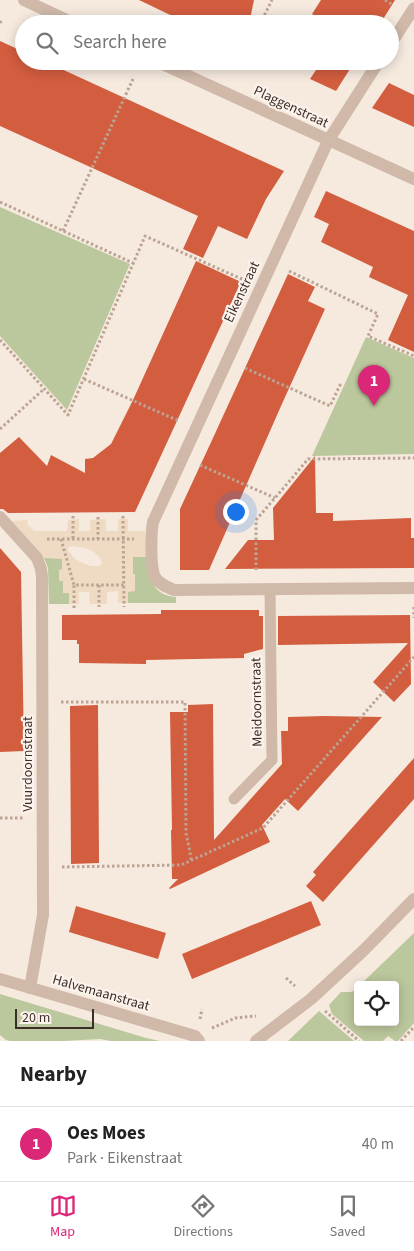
<!DOCTYPE html>
<html lang="en">
<head>
<meta charset="utf-8">
<style>
	:root { --surface:#fff; --page:#f2f2f2; --text:#222; --muted:#767676; --line:#e0e0e0; --accent:#db2777 }
	body { margin:0; font-family:"Source Sans 3",sans-serif; background:var(--page); color:var(--text) }
	.controls { position:absolute; right:15px; bottom:15px; display:grid; overflow:hidden; border-radius:5px; box-shadow:0 2px 12px #0003 }
	.controls button { width:45px; height:45px; display:grid; place-items:center; padding:0; border:0; border-bottom:1px solid var(--line); background:var(--surface); color:var(--text); font:25px sans-serif }
	.scale { position:absolute; left:15px; bottom:12px; width:79px; box-sizing:border-box; padding-left:5px; border:2px solid #3c2e29; border-top:0; font-size:14px; line-height:18px; white-space:nowrap; color:#3c2e29; -webkit-text-stroke:4px #fcf4ec; paint-order:stroke }
	.you { position:absolute; left:235px; top:511px; width:18px; height:18px; margin:-12px; border:4px solid #fff; border-radius:50%; background:#1a73e8; box-shadow:0 0 0 8px #1a73e833 }
	.badge { display:grid; place-items:center; width:32px; height:32px; border-radius:50%; background:var(--accent); color:#fff; font-size:16px; font-weight:700 }
	.pin { position:absolute; translate:-50% -41px; filter:drop-shadow(0 1px 2px #0008) }
	.pin::after { content:''; position:absolute; top:26px; width:18px; height:15px; background:inherit; clip-path:polygon(0 0,100% 0,50% 100%) }
	.list { margin:0; padding:0; list-style:none }
	h2 { display:flex; justify-content:space-between; align-items:center; height:65px; margin:0; padding:0 20px; font-size:21px }
	h2 small { font-size:16px; font-weight:400; color:var(--muted) }
	.list li { display:grid; grid-template-columns:32px 1fr auto; gap:15px; align-items:center; box-sizing:border-box; height:75px; padding:0 20px; border-top:1px solid var(--line) }
	.list b { display:block; font-size:19px; white-space:nowrap }
	.list p { margin:0; font-size:16px; white-space:nowrap; color:var(--muted) }
	.list em { font-size:16px; font-style:normal; color:var(--muted) }
	.icon { flex:none; width:28px; height:28px; fill:none; stroke:currentColor; stroke-width:2; stroke-linecap:round; stroke-linejoin:round }
	.map { position:relative; flex:none; width:414px; height:1041px; overflow:hidden }
	.search { position:absolute; background:var(--surface); box-shadow:0 2px 12px #0003; left:15px; right:15px; top:15px; height:55px; display:flex; align-items:center; gap:12px; box-sizing:border-box; padding:0 18px; border-radius:28px; color:var(--muted); font-size:19px }
	.sheet { height:140px; background:var(--surface) }
	nav { display:flex; justify-content:space-around; align-items:center; box-sizing:border-box; height:70px; border-top:1px solid var(--line); background:var(--surface); font-size:14px; color:var(--muted) }
	nav a { display:grid; justify-items:center; gap:2px }
	nav .on { color:var(--accent) }
	.map>svg:first-child { display:block }
	.green { fill:#bbc79c }
	.plaza { fill:#efdac4; fill-rule:evenodd }
	.building { fill:#d35d3f }
	.lines { fill:none; stroke-linecap:round; stroke-linejoin:round }
	.path { stroke:#bca393; stroke-width:3; stroke-dasharray:2.5 2.5; stroke-linecap:butt }
	.service { stroke:#d0b9a9; stroke-width:11 }
	.minor { stroke:#d0b9a9; stroke-width:12 }
	.tertiary { stroke:#d0b9a9; stroke-width:12 }
	.labels { text-anchor:middle; dominant-baseline:central; stroke-width:4.5; stroke-linejoin:round; paint-order:stroke }
	.street-label { font-size:14px; fill:#3c2e29; stroke:#fcf4ec }
</style>
</head>
<body>
<div class="map">
<svg width="414" height="1041" viewBox="0 0 414 1041">
	<rect width="100%" height="100%" fill="#f6eadf"/>
	<g class="green">
		<path d="M0 207 130 264 67 410 0 336Z"/>
		<path d="M366 337 414 358V454L312 456Z"/>
		<path d="M133 557H146C150 577 151 595 176 597V603H128V591H135L133 574Z"/>
		<path d="M44 558H62V569L59 581H63L69 592V604H49L48 568Z"/>
		<path d="M414 933V1023L398 1041H395L388 1036 383 1041H364L332 1014 329 1005 341 992H352L358 987V1022H395V985H360Z"/>
		<path d="M0 994 146 1038 160 1041H111L100 1039 63 1041H10L6 1040 0 1035Z"/>
		<path d="M319 1011 354 1041H288Z"/>
	</g>
	<path class="plaza" d="M79 519V531H90V520L106 519V531H118V519H128V531H145L146 557H133V574H135V591L128 592V603H118V591L107 592V604H90L89 592H79V604H69V593H63V581H59V570L62 569V559L44 558 12 521 27 520 28 525 34 531H67L68 520ZM74 546 85 548 94 552 101 559 102 563 99 566H91L80 562 74 558 68 550 69 547Z"/>
	<g class="building">
		<path d="M139 0H254L249 24H189Z"/>
		<path d="M321 0H395L380 24H328L312 14Z"/>
		<path d="M0 41 24 52V61H44L284 171 266 199 247 239 218 226 203 258 183 249 198 216 0 126Z"/>
		<path d="M310 61H355L336 91 310 79 318 67Z"/>
		<path d="M389 83 414 95V127L372 108Z"/>
		<path d="M326 191 414 231V352L388 340 408 295 369 277 373 267 321 242 329 224 314 217Z"/>
		<path d="M196 261 241 282 135 512 8 513 3 509H0V453L19 437 47 466 51 455 85 473V459L93 458 111 444 133 400Z"/>
		<path d="M288 274 315 287 308 301 325 309 281 406 209 570H180V509L213 438Z"/>
		<path d="M315 456 316 513H333V521L411 518V538H414V568L225 569 248 540H274L273 508Z"/>
		<path d="M0 548 21 572 24 751 0 752Z"/>
		<path d="M161 610H259V616H263V649L244 654V658L146 660V664L79 663V644H77V640H62V615L161 614Z"/>
		<path d="M410 615 411 684 394 702 373 682 408 643 278 645V616Z"/>
		<path d="M213 704 214 840 282 764 281 731H288V717L324 716 382 717 298 811 285 799 262 825 270 842 170 889 169 888 178 879H172L171 830H172L170 712H188V705Z"/>
		<path d="M98 705 99 863 71 864 70 706Z"/>
		<path d="M414 758V799L323 902 306 886 316 875 313 872Z"/>
		<path d="M311 901 321 925 192 979 182 954Z"/>
		<path d="M76 906 166 933 158 959 69 932Z"/>
	</g>
	<g class="lines">
		<g class="path">
			<path d="M385 0 393 5"/>
			<path d="M0 23 2 19"/>
			<path d="M260 24 272 0"/>
			<path d="M236 68 240 61"/>
			<path d="M0 202 133 263"/>
			<path d="M63 231 133 79"/>
			<path d="M289 271 378 314 368 336 414 356"/>
			<path d="M0 340 68 415 145 236 244 280"/>
			<path d="M245 368 330 406 341 383"/>
			<path d="M84 379 179 421"/>
			<path d="M0 429 44 389"/>
			<path d="M200 465 275 498"/>
			<path d="M73 516V539"/>
			<path d="M123 516 124 607"/>
			<path d="M98 517V539"/>
			<path d="M47 539H134"/>
			<path d="M61 539 74 585H124"/>
			<path d="M256 570V520L293 477 308 459 414 458"/>
			<path d="M99 585V607"/>
			<path d="M414 607V618"/>
			<path d="M74 608V585"/>
			<path d="M61 702H185L186 833 190 852 191 860"/>
			<path d="M0 818H24"/>
			<path d="M62 867 181 865 263 828 414 657"/>
			<path d="M286 978 295 986"/>
			<path d="M325 1011 359 1041"/>
			<path d="M200 1019 202 1009"/>
			<path d="M212 1028 235 1018 256 1016"/>
			<path d="M401 1041 414 1027"/>
		</g>
		<path class="service" d="M234 799 272 760 270 589"/>
		<g class="minor">
			<path d="M24 0 75 24"/>
			<path d="M390 45 414 8"/>
			<path d="M156 61 414 179"/>
			<path d="M379 61 328 141 153 522C151 533 150 567 155 577 159 584 167 587 174 590L414 588"/>
			<path d="M0 517 37 558 41 569 42 577 43 915 30 988"/>
			<path d="M0 979 195 1036 199 1041"/>
		</g>
		<path class="tertiary" d="M256 1041 311 999 363 951 414 899"/>
	</g>
	<g class="labels">
		<g class="street-label">
			<text transform="translate(291 107) rotate(25)">Plaggenstraat</text>
			<text transform="translate(242 292) rotate(-65)">Eikenstraat</text>
			<text transform="translate(257 702) rotate(-91)">Meidoornstraat</text>
			<text transform="translate(28 764) rotate(-90)">Vuurdoornstraat</text>
			<text transform="translate(101 993) rotate(16)">Halvemaanstraat</text>
		</g>
	</g>
</svg>
<div class="controls">
<button><svg class="icon" aria-label="locate" viewBox="0 0 24 24"><circle cx="12" cy="12" r="6"/><path d="M12 2v4M12 18v4M2 12h4M18 12h4"/></svg></button>
</div>
<div class="scale">20 m</div>
<div class="you"></div>
<div class="pin badge" style="left:374px;top:406px">1</div>
<div class="search"><svg class="icon" aria-label="search" viewBox="0 0 24 24"><circle cx="10" cy="10" r="6"/><path d="M15 15l6 6"/></svg>Search here</div>
</div>
<section class="sheet">
<h2>Nearby<small></small></h2>
<ul class="list">
<li><span class="badge">1</span><div><b>Oes Moes</b><p>Park · Eikenstraat</p></div><em>40 m</em></li>
</ul>
</section>
<nav>
<a class="on"><svg class="icon" aria-label="map" viewBox="0 0 24 24"><path d="M3 6l6-2 6 2 6-2v14l-6 2-6-2-6 2zM9 4v14M15 6v14"/></svg>Map</a>
<a><svg class="icon" aria-label="directions" viewBox="0 0 24 24"><path d="M12 3l9 9-9 9-9-9zM9 14v-3h6M13 9l2 2-2 2"/></svg>Directions</a>
<a><svg class="icon" aria-label="saved" viewBox="0 0 24 24"><path d="M7 4h10v16l-5-4-5 4z"/></svg>Saved</a>
</nav>
</body>
</html>
